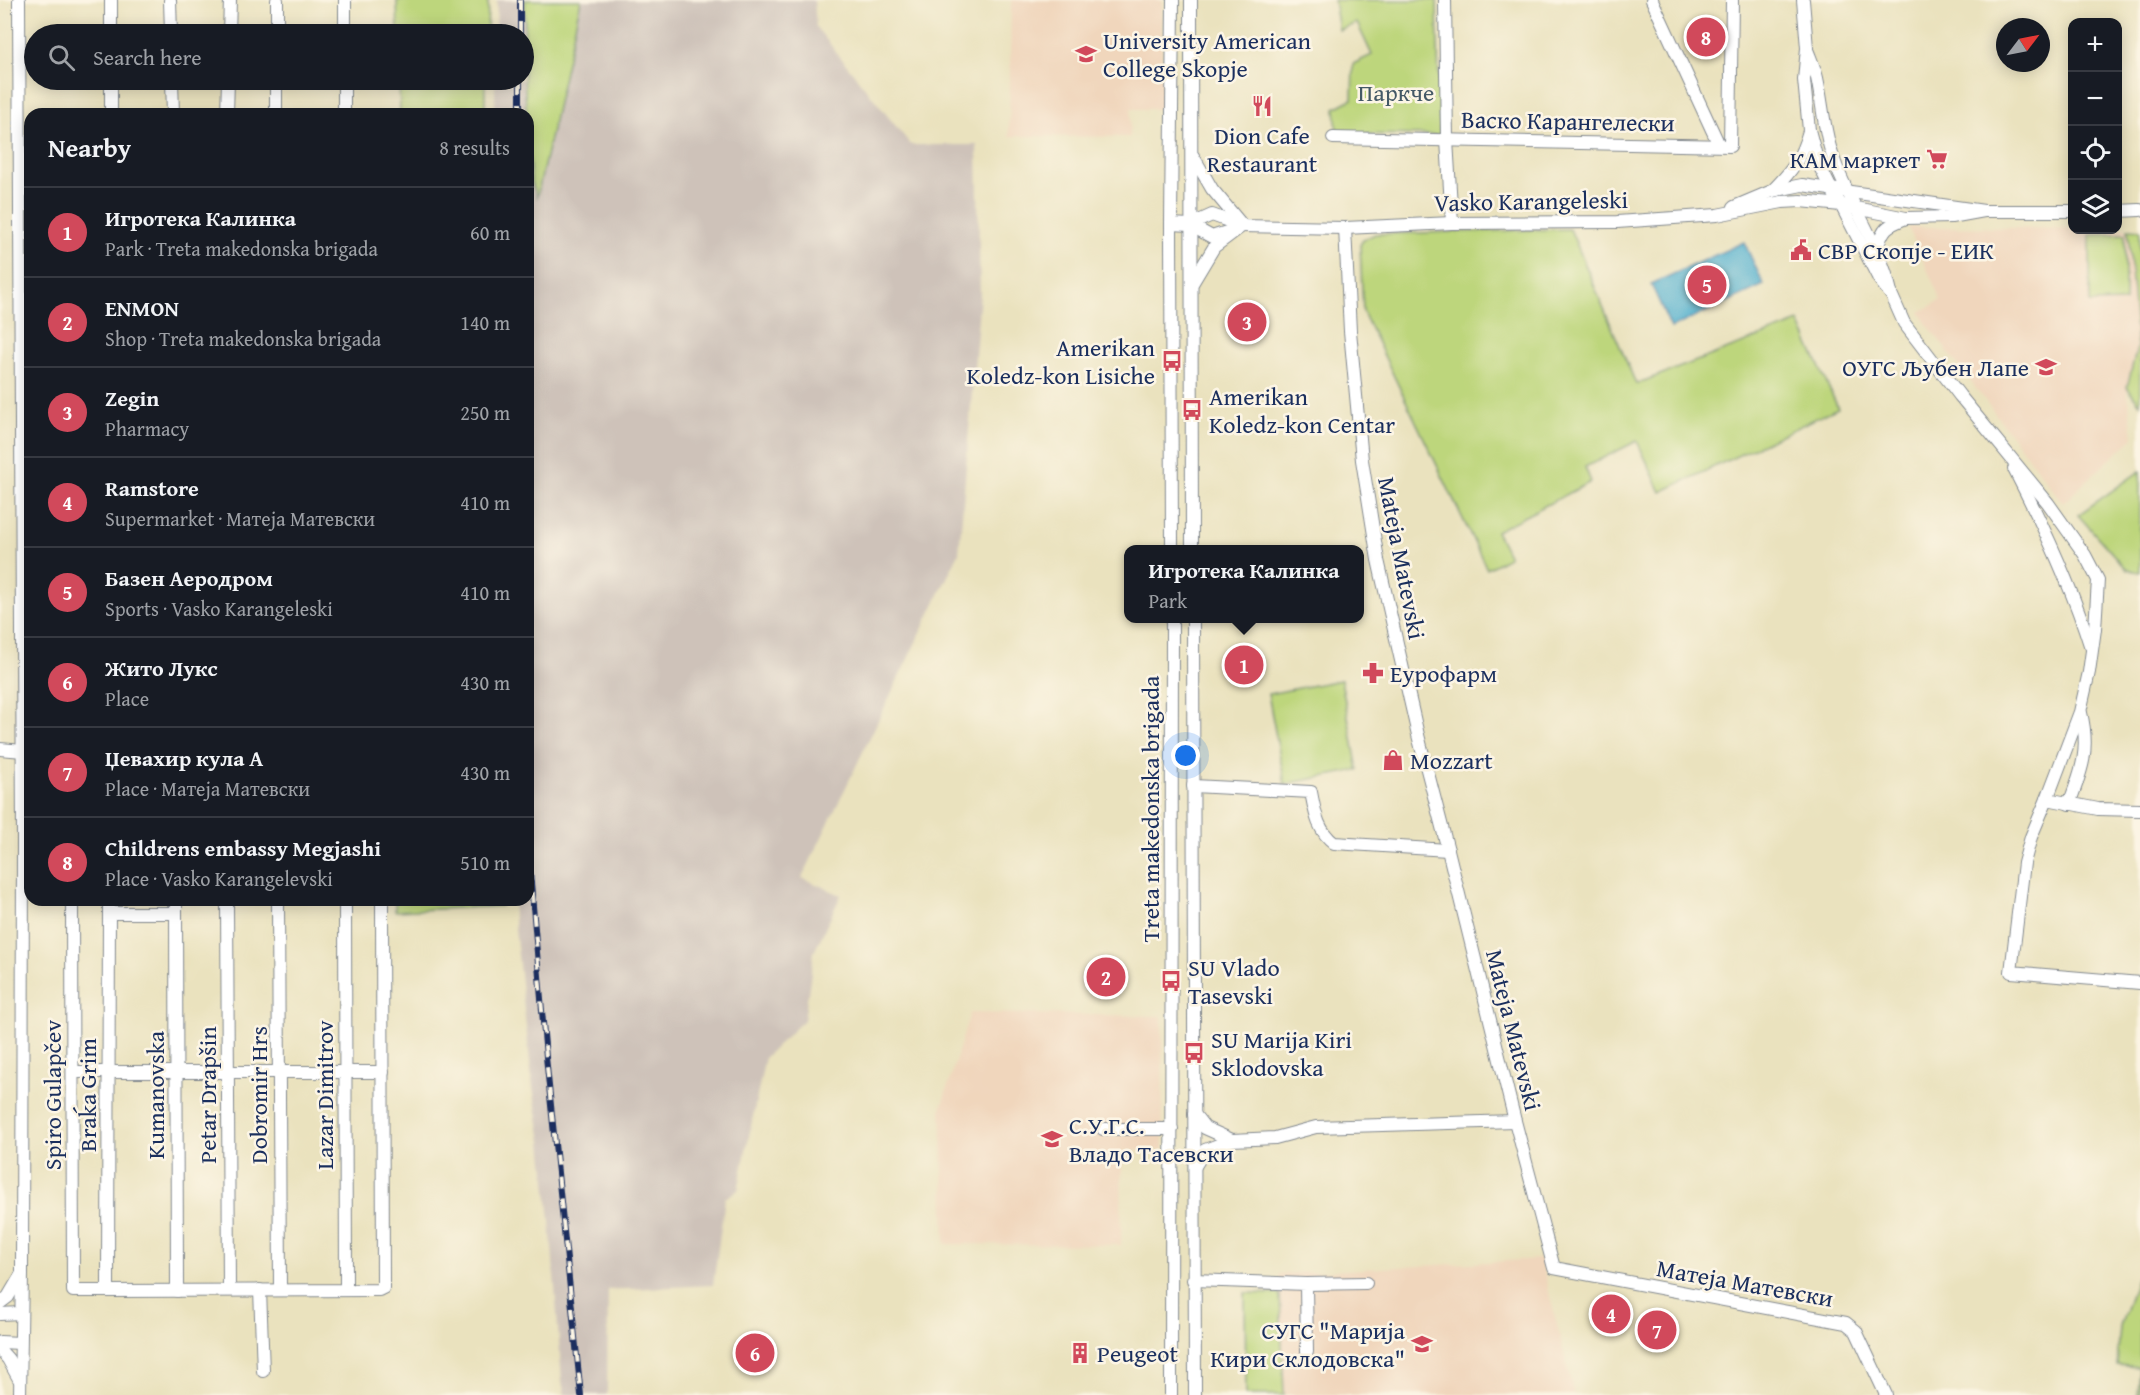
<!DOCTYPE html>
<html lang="en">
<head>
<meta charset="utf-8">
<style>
	:root { --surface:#171b24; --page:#20242c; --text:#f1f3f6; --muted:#9ea1a6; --line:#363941; --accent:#d1495b }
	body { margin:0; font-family:"Gentium Book Plus",serif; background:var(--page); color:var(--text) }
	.controls { position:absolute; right:18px; top:18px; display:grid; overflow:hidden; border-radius:12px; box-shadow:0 3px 15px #0003 }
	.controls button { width:54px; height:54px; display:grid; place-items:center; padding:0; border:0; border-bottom:2px solid var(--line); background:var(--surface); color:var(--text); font:30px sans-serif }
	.compass { position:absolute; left:1996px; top:18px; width:54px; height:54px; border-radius:50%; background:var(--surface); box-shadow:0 3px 15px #0003; rotate:58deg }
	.you { position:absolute; left:1186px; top:756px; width:21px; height:21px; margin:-15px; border:4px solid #fff; border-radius:50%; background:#1a73e8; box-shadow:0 0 0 9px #1a73e833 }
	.badge { display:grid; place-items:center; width:39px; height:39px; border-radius:50%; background:var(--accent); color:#fff; font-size:20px; font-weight:700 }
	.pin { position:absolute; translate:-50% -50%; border:3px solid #fff; box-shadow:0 2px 6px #0006 }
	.popup { position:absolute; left:1124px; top:545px; width:240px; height:78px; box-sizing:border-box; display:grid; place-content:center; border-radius:12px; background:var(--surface); filter:drop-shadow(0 2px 4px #0005); font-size:20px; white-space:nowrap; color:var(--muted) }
	.popup b { font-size:22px; color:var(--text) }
	.popup::after { content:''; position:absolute; left:50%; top:100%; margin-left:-12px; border:12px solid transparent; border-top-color:var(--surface) }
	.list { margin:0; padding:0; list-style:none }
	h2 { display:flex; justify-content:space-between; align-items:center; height:78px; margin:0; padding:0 24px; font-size:26px }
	h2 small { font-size:20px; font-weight:400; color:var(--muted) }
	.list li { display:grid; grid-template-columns:39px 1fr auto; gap:18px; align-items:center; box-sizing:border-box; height:90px; padding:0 24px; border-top:2px solid var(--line) }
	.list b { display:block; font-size:22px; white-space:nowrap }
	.list p { margin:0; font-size:20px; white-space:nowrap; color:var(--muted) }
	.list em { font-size:20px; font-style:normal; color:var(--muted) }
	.icon { flex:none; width:33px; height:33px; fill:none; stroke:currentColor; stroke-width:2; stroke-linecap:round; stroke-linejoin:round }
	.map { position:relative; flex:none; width:2140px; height:1395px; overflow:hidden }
	.search { position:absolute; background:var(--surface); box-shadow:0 3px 15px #0003; left:24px; top:24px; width:510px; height:66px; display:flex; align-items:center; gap:15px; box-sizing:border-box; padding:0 21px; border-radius:33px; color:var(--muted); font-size:22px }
	.panel { position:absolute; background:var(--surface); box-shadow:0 3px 15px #0003; left:24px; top:108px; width:510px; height:798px; border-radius:18px }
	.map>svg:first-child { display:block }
	.built { fill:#f0d6bc }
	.industrial { fill:#cec2b9 }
	.green { fill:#bdd67c; stroke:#6c826d; stroke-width:1.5 }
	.water { fill:#4fafcd; stroke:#356f96; stroke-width:1.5 }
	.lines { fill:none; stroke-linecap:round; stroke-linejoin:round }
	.minor-casing { stroke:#82888e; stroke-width:14 }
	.minor { stroke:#fff; stroke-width:12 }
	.rail-casing { stroke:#1b2f5e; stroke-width:6 }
	.rail { stroke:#fcf5e5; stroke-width:4; stroke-dasharray:11; stroke-linecap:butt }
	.labels { text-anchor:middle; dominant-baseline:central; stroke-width:5; stroke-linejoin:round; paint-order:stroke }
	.poi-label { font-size:24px; fill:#1b2f5e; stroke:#fcf5e5; text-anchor:start }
	.park-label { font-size:24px; fill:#445966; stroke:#fcf5e5 }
	.street-label { font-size:24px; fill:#1b2f5e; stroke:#fcf5e5 }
</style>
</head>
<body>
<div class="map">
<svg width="2140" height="1395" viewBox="0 0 2140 1395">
	<rect width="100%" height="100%" fill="#fcf5e5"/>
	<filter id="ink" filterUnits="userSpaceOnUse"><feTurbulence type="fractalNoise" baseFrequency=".0167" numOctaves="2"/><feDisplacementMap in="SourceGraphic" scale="12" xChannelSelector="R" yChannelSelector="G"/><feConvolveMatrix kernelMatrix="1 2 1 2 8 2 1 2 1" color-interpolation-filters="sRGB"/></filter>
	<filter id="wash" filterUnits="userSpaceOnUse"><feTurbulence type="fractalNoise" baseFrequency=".008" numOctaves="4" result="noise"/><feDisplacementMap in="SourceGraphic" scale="24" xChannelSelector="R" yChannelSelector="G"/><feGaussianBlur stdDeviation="1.35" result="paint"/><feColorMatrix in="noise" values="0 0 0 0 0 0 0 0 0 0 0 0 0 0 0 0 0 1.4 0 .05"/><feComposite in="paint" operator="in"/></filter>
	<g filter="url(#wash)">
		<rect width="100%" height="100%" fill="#eae2be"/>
		<g class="built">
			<path d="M1011 0H1162V109H1131L1130 137 1009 136Z"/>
			<path d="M1908 227 2128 229 2137 348 2127 387 2133 438 2063 503 1924 320 1920 312 1941 300Z"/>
			<path d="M970 1013 1162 1016 1163 1150 1122 1151 1121 1245 945 1244 941 1108Z"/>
			<path d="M1541 1259 1574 1395H1284L1279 1274Z"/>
		</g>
		<path class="industrial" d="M497 0H814L816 27 911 145H977L980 294 959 553 802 878 841 895 814 952 804 1020 765 1057 738 1190 725 1198 713 1285 608 1290 607 1395H565L562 1382 550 1220 542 1141 533 1088 514 920 513 900H528V114H495V80H524V34H496Z"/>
		<g class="green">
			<path d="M397 0H488L487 34H398Z"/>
			<path d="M525 0H581L537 197 531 181 524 77Z"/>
			<path d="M1334 0H1437L1440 135 1337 134 1335 108 1352 99 1353 64 1372 55 1357 23 1339 30Z"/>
			<path d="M399 80H485V114H400Z"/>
			<path d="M1570 229 1636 384 1799 322 1838 408 1661 492 1637 441 1585 467 1591 482 1496 531 1509 557 1487 569 1363 312 1360 245 1363 240 1375 234Z"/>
			<path d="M2128 229 2140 230V404L2127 387 2137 348Z"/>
			<path d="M2125 234V302L2090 303V235Z"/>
			<path d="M2140 471V572L2127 570 2078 515Z"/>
			<path d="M1341 680 1358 770 1285 784 1268 694Z"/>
			<path d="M395 900H501V906L395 911Z"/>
			<path d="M2137 1276 2140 1277V1395H2137L2139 1367 2117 1365 2120 1327Z"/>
			<path d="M1245 1293 1280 1294 1284 1395H1246Z"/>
		</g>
		<path class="water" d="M1744 242 1764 285 1671 328 1651 284Z"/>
	</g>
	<g filter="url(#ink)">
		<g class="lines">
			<defs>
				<g id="minor">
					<path d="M19 0 23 841 22 1274 20 1395"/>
					<path d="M170 0 171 34"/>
					<path d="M1191 0 1192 550"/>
					<path d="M1445 0 1447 140 1452 223"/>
					<path d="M1652 0 1719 145"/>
					<path d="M1803 0 1807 48 1804 80 1809 130 1818 163 1831 189 1841 205 1879 279 1892 296 1904 323 1960 396 2048 503 2085 555 2098 580 2095 629 2089 672 2080 712 2047 799"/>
					<path d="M111 34V0"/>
					<path d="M229 34 230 0"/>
					<path d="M277 34V0"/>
					<path d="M345 34V0"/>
					<path d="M1808 52C1811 60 1815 69 1817 78 1823 105 1824 134 1834 160 1850 205 1880 244 1891 292"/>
					<path d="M172 80 173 114"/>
					<path d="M111 114V80"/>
					<path d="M227 114 228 80"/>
					<path d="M276 114V80"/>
					<path d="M344 114V80"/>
					<path d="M1333 138 1730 146 1732 0"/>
					<path d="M1193 156 1212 189 1242 225"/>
					<path d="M1772 191C1792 171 1801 159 1809 131"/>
					<path d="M1734 207 1772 191 1802 185 1984 211H2072"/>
					<path d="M2118 211 2140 210"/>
					<path d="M1171 224 1190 225 1212 237 1230 231"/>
					<path d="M1190 225 1212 215 1242 226 1345 228 1452 223 1617 222 1717 215 1782 202 1801 201 1841 205 1906 218 1951 217 1984 211"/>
					<path d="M1345 228 1350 331 1362 460 1378 560 1418 735 1448 850 1515 1121 1554 1268 1846 1323 1856 1331 1886 1395"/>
					<path d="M1877 249C1883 228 1886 226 1906 218"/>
					<path d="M1193 282 1214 247 1242 226"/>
					<path d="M2014 469C2043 525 2071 585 2090 645"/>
					<path d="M1172 550 1171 224 1173 0"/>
					<path d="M1193 618 1195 1395"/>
					<path d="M0 749 23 751"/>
					<path d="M1193 786 1311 792C1315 812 1317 830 1334 843L1448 850"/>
					<path d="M2069 804C2082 770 2090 750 2081 713"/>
					<path d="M2140 810 2098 809 2047 799 2031 837 2024 863 2011 972 2140 983"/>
					<path d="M72 900 73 1291H108L379 1290 383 1288 382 900"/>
					<path d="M176 900 177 1291"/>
					<path d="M227 900 229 1290"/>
					<path d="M278 900 280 1290"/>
					<path d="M345 900 346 1290"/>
					<path d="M109 913H176"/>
					<path d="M73 1072H383"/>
					<path d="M1194 1114 1205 1128 1232 1140"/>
					<path d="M1103 1129H1172"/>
					<path d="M1195 1166 1205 1150 1232 1140 1275 1138 1316 1127 1515 1121"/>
					<path d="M1193 1280 1306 1284 1307 1352"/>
					<path d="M1306 1284 1366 1283"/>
					<path d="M260 1290 263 1371"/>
					<path d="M108 1291 109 900"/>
					<path d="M0 1303 8 1297 21 1275"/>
					<path d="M0 1314 21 1313"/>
					<path d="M0 1342 20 1343"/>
					<path d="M0 1350 8 1359 19 1379"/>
					<path d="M1171 1395 1172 618"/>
				</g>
			</defs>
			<use href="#minor" class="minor-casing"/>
			<use href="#minor" class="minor"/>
			<defs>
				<g id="rail">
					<path d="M520 0V34"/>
					<path d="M520 114V80"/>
					<path d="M528 848 546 1057 581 1395"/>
				</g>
			</defs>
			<use href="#rail" class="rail-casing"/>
			<use href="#rail" class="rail"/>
		</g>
	</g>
	<defs>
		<symbol id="university-bare" viewBox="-9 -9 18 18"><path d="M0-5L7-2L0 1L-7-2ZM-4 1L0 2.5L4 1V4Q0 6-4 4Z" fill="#d1495b" stroke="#fcf5e5" stroke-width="2.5" paint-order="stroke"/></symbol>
		<symbol id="restaurant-bare" viewBox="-9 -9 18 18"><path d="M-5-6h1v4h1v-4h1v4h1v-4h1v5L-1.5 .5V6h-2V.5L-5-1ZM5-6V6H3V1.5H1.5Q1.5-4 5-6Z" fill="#d1495b" stroke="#fcf5e5" stroke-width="2.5" paint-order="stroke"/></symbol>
		<symbol id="supermarket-bare" viewBox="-9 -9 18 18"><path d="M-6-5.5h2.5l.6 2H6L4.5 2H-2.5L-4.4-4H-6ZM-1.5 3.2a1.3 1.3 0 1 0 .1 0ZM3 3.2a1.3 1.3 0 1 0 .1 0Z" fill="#d1495b" stroke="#fcf5e5" stroke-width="2.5" paint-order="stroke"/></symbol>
		<symbol id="civic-bare" viewBox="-9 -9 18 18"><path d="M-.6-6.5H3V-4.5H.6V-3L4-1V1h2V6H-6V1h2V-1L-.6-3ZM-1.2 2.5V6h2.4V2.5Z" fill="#d1495b" stroke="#fcf5e5" stroke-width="2.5" paint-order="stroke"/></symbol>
		<symbol id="bus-bare" viewBox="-9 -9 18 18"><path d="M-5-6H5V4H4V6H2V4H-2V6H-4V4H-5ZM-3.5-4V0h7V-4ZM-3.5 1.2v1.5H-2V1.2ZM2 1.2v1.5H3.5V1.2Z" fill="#d1495b" stroke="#fcf5e5" stroke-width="2.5" paint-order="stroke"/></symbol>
		<symbol id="school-bare" viewBox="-9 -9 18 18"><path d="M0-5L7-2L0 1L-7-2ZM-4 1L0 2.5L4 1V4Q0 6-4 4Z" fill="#d1495b" stroke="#fcf5e5" stroke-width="2.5" paint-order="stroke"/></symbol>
		<symbol id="pharmacy-bare" viewBox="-9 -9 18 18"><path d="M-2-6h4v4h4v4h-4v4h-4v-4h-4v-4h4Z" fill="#d1495b" stroke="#fcf5e5" stroke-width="2.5" paint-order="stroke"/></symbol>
		<symbol id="shop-bare" viewBox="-9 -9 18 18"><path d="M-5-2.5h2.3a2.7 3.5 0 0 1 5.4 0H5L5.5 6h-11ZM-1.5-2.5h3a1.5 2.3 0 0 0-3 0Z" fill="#d1495b" stroke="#fcf5e5" stroke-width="2.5" paint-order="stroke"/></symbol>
		<symbol id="building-bare" viewBox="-9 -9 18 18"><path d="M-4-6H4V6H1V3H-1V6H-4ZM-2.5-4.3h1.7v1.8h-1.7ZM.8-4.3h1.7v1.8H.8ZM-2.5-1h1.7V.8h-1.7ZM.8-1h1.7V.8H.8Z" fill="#d1495b" stroke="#fcf5e5" stroke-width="2.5" paint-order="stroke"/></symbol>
	</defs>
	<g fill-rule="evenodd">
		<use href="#university-bare" x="1071" y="39" width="30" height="30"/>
		<use href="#restaurant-bare" x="1247" y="91" width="30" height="30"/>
		<use href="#supermarket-bare" x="1922" y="144" width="30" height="30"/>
		<use href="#civic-bare" x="1786" y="235" width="30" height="30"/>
		<use href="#bus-bare" x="1157" y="346" width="30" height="30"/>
		<use href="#school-bare" x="2031" y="352" width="30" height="30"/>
		<use href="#bus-bare" x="1177" y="395" width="30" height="30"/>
		<use href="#pharmacy-bare" x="1358" y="658" width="30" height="30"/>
		<use href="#shop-bare" x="1378" y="745" width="30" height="30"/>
		<use href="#bus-bare" x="1156" y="966" width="30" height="30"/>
		<use href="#bus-bare" x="1179" y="1038" width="30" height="30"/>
		<use href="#school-bare" x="1037" y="1124" width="30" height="30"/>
		<use href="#school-bare" x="1407" y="1329" width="30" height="30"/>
		<use href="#building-bare" x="1065" y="1338" width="30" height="30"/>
	</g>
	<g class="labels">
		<g class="poi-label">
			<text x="1103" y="40">University American<tspan x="1103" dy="28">College Skopje</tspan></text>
			<text x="1262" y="135" text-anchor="middle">Dion Cafe<tspan x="1262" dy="28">Restaurant</tspan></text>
			<text x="1920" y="159" text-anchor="end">КАМ маркет</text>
			<text x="1818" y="250">СВР Скопје - ЕИК</text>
			<text x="1155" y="347" text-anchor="end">Amerikan<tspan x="1155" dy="28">Koledz-kon Lisiche</tspan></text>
			<text x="2029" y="367" text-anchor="end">ОУГС Љубен Лапе</text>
			<text x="1209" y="396">Amerikan<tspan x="1209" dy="28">Koledz-kon Centar</tspan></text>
			<text x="1390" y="673">Еурофарм</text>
			<text x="1410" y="760">Mozzart</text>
			<text x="1188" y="967">SU Vlado<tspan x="1188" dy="28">Tasevski</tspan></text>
			<text x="1211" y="1039">SU Marija Kiri<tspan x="1211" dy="28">Sklodovska</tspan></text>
			<text x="1069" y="1125">С.У.Г.С.<tspan x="1069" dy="28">Владо Тасевски</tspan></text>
			<text x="1405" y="1330" text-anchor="end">СУГС "Марија<tspan x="1405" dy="28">Кири Склодовска"</tspan></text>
			<text x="1097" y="1353">Peugeot</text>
		</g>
		<g class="park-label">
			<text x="1396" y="92">Паркче</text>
		</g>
		<g class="street-label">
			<text transform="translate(1568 121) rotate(1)">Васко Карангелески</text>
			<text transform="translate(1531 201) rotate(-1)">Vasko Karangeleski</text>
			<text transform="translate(1402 558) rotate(79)">Mateja Matevski</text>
			<text transform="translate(1150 809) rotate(-90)">Treta makedonska brigada</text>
			<text transform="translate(1514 1030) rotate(76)">Mateja Matevski</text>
			<text transform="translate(52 1095) rotate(-90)">Spiro Gulapčev</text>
			<text transform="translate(87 1095) rotate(-90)">Braḱa Grim</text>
			<text transform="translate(155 1095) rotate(-90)">Kumanovska</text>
			<text transform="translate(207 1095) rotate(-90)">Petar Drapšin</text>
			<text transform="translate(258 1095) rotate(-90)">Dobromir Hrs</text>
			<text transform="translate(324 1095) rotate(-90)">Lazar Dimitrov</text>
			<text transform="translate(1745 1283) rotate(10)">Матеја Матевски</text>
		</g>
	</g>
</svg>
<div class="controls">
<button>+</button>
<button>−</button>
<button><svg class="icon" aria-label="locate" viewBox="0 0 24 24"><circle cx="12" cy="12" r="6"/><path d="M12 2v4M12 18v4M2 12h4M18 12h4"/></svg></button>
<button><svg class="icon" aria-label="layers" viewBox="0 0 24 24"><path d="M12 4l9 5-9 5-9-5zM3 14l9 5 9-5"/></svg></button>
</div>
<svg class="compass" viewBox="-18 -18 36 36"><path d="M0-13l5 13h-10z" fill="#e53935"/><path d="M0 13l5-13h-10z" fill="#9ea1a6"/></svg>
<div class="you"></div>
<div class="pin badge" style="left:1244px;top:665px">1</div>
<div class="popup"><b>Игротека Калинка</b>Park</div>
<div class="pin badge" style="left:1106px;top:977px">2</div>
<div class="pin badge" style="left:1247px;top:322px">3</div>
<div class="pin badge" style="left:1611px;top:1314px">4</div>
<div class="pin badge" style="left:1707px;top:285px">5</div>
<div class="pin badge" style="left:755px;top:1353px">6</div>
<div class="pin badge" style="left:1657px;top:1330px">7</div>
<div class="pin badge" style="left:1706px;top:37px">8</div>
<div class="search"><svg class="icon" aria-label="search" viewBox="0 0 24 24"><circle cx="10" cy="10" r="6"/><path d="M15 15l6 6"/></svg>Search here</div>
<section class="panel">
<h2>Nearby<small>8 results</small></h2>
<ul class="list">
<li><span class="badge">1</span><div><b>Игротека Калинка</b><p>Park · Treta makedonska brigada</p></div><em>60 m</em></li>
<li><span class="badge">2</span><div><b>ENMON</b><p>Shop · Treta makedonska brigada</p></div><em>140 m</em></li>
<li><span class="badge">3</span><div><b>Zegin</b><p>Pharmacy</p></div><em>250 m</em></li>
<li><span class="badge">4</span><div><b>Ramstore</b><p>Supermarket · Матеја Матевски</p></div><em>410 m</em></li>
<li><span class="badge">5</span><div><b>Базен Аеродром</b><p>Sports · Vasko Karangeleski</p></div><em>410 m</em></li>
<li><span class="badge">6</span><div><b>Жито Лукс</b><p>Place</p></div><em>430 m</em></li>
<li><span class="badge">7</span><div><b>Џевахир кула А</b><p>Place · Матеја Матевски</p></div><em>430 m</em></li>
<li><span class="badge">8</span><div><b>Childrens embassy Megjashi</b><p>Place · Vasko Karangelevski</p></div><em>510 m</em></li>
</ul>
</section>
</div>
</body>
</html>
